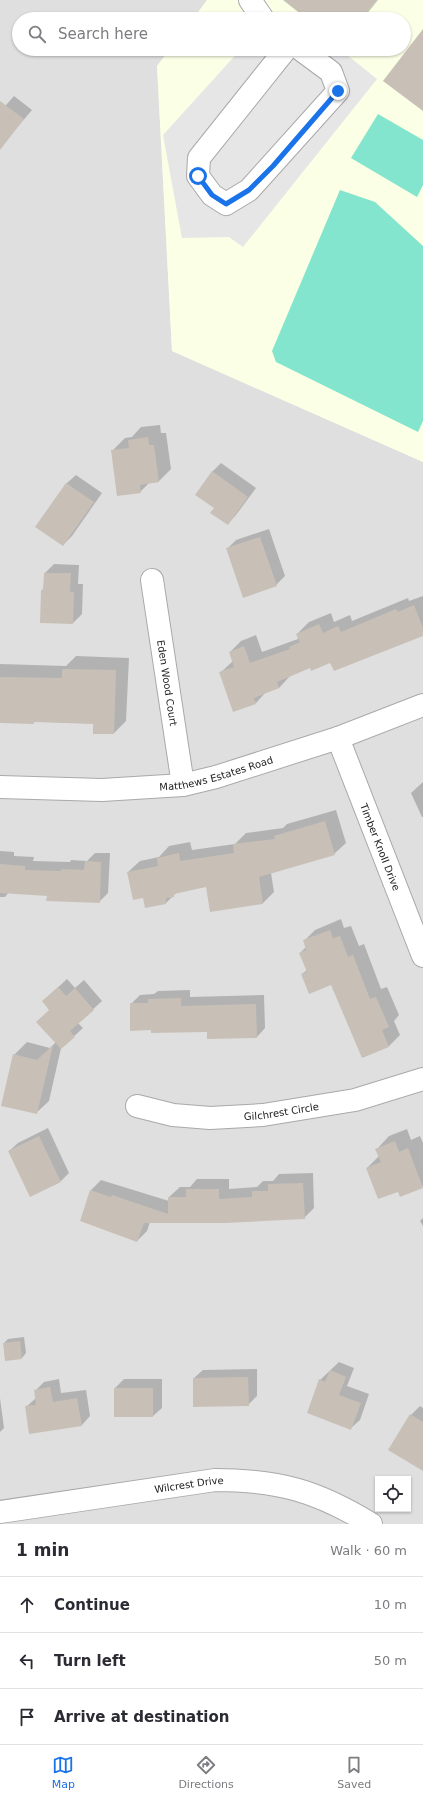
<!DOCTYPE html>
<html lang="en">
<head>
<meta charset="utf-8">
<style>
	:root { --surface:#fff; --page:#f2f2f3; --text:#2b2b33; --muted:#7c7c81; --line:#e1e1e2; --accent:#1a73e8 }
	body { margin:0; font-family:"DejaVu Sans",sans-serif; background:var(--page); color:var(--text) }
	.controls { position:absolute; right:12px; bottom:12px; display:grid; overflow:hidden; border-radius:0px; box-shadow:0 1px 3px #0004 }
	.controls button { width:36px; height:36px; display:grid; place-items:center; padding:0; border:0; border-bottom:1px solid var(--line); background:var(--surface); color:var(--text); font:20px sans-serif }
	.stop { position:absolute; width:12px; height:12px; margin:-9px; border:3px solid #1a73e8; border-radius:50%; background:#fff }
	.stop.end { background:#1a73e8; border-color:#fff; box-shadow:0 1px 4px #0008 }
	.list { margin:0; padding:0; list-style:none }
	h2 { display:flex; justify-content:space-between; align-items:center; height:52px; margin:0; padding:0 16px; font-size:17px }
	h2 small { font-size:13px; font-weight:400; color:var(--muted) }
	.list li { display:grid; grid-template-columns:26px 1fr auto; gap:12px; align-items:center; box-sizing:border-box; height:56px; padding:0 16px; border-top:1px solid var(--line) }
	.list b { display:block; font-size:15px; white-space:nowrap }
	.list em { font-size:13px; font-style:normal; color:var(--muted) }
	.icon { flex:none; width:22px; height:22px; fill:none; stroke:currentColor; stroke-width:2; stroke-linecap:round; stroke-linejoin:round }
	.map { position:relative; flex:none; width:423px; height:1524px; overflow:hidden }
	.search { position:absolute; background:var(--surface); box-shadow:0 1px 3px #0004; left:12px; right:12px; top:12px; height:44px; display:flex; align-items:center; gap:10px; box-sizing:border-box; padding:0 14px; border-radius:22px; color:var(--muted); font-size:15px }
	.sheet { height:220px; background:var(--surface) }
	nav { display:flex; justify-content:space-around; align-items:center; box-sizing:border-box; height:56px; border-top:1px solid var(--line); background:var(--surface); font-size:11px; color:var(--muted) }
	nav a { display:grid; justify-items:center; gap:2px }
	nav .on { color:var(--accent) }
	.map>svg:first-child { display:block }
	.residential { fill:#e0dfdf; fill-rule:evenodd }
	.education { fill:#fbffe5 }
	.pitch { fill:#83e5cd }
	.parking { fill:#e6e6e6 }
	.shadow { fill:#0003 }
	.building { fill:#c8c0b7 }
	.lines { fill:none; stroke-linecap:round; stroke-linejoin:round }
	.minor-casing { stroke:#a9a9a9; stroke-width:24 }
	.minor { stroke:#fff; stroke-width:22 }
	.route { stroke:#1a73e8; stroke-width:5 }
	.labels { text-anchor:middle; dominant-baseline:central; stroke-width:3.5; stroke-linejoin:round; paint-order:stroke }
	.street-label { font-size:10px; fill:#222; stroke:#fff }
</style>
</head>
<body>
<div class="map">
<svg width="423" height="1524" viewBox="0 0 423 1524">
	<rect width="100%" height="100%" fill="#f2f0e8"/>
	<path class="residential" d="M0 0H207L193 19H19V49H170L157 66 172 351 423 462V1524H0ZM378 1479H408V1509H378Z"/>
	<path class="education" d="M207 0H423V462L172 351 157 66 170 49H404V19H193Z"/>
	<g class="pitch">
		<path d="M378 114 423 140V185L417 197 351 158Z"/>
		<path d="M340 190 375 202 423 246V421L418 432 276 362 272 351Z"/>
	</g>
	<path class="parking" d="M241 49H327L332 53 342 51 377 79 243 247 229 237 182 238 163 135Z"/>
	<g class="shadow">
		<path d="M285 0H378L363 19H309Z"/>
		<path d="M14 96 32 110 9 137 0 130V112Z"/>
		<path d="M160 425 161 433H166L171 469 158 482 149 483 140 492 112 451 125 438 132 437 141 427Z"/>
		<path d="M221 463 256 488 236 515 228 524 215 508 212 472Z"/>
		<path d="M76 475 102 493 72 536 63 545 36 527 67 483Z"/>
		<path d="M269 529 285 576 276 585 227 549 236 540Z"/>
		<path d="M54 564 79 565 78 584H83L82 614 73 623 41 622 42 590 44 588 45 573Z"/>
		<path d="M423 596V635L311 667 290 676 279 688 266 692 256 703 220 673 233 661 230 652 241 641 256 635 262 652 298 639 297 634 309 622 331 613 334 622 350 615 352 621 408 598 409 601Z"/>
		<path d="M76 656 129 658 126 721 114 733 94 723 36 721 33 723 0 722V664L66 666Z"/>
		<path d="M423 782V817H422L411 793Z"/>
		<path d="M336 810 346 843 334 854 271 873 274 892 263 903 207 886 177 892 166 903 143 897 128 872 140 861 159 857 169 846 190 842 192 850 235 844 246 833 283 828 287 824Z"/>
		<path d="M0 851 14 852V856L34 857 33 861 70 862 71 860 87 861 95 853H110L108 893 99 902 48 895 9 892 5 897H0Z"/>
		<path d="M341 919 344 928 351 926 359 946 364 944 381 989 387 987 399 1015 394 1021 400 1035 389 1046 363 1057 331 984 302 974 307 970 300 953 306 947 304 941 315 930Z"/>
		<path d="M67 979 75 988 84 980 102 1001 78 1023 83 1028 61 1048 49 1101 36 1113 14 1055 27 1042 50 1048 56 1042 50 1010 52 993Z"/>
		<path d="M190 990V997L264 995 265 1028 257 1037 208 1031 152 1029 131 1004 140 995 154 994 158 991Z"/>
		<path d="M48 1128 69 1173 61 1181 9 1151 18 1143Z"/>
		<path d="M407 1129 411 1140 420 1136 423 1143V1186L400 1196 398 1190 367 1168 379 1156 377 1149 389 1136Z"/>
		<path d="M313 1173 314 1208 304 1218 150 1222 147 1231 137 1241 91 1190 101 1180 169 1201V1197L180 1187H190L197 1179H229V1189L257 1187 263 1181H273L279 1174Z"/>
		<path d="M423 1218V1226L420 1221Z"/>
		<path d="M24 1337 26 1353 22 1358 4 1343 8 1339Z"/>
		<path d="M339 1362 354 1368 347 1386 369 1394 360 1420 351 1428 320 1380Z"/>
		<path d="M257 1369V1396L248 1405 194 1378 203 1370Z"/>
		<path d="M59 1379 61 1393 86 1390 90 1416 82 1425 26 1407 36 1398 35 1391 44 1382Z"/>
		<path d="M124 1379H162V1408L153 1416 115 1388Z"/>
		<path d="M0 1398 4 1428 0 1432Z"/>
		<path d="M420 1406 423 1408V1470L411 1415Z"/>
	</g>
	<g class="building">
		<path d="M283 0H377L361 19H307Z"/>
		<path d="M423 29V111L383 81Z"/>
		<path d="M0 101 24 119 0 150Z"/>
		<path d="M148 437 149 445H154L159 482 140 485 141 493 117 496 111 450 129 448 128 440Z"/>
		<path d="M212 471 248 497 228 525 210 513 214 508 195 495Z"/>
		<path d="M66 483 94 502 63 546 35 527Z"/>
		<path d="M260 537 277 586 243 598 226 548Z"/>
		<path d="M44 573H71L70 592H74L73 624 40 623 41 590H43Z"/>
		<path d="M414 605 423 628V636L334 671 330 663 311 671 310 668 277 682 279 688 254 698 256 704 233 712 219 672 234 667 229 652 244 646 250 663 290 649 289 647 300 642 296 634 319 624 323 633 338 626 341 632 396 609 398 612Z"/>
		<path d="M62 669 116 670 114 734H93V724L34 722V724L0 723V677L62 678Z"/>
		<path d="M325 821 335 855 259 877 263 904 210 912 206 887 174 894V897L166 898V904L145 908 143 898 133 900 127 872 158 866 157 858 179 853 180 861 234 853 233 844 275 839 274 836Z"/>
		<path d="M85 861 101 862 100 903 46 901 47 896 0 893V864L25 866V870L61 871V869L84 870Z"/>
		<path d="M330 930 333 938 340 936 348 957 353 955 370 999 376 997 389 1027 382 1030 389 1047 362 1058 331 985 309 994 301 974 307 972 299 953 306 950 303 940Z"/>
		<path d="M58 987 66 996 75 988 94 1010 70 1031 75 1037 61 1049 36 1022 49 1010 42 1001Z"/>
		<path d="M181 998V1006L256 1004 257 1038 207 1039V1032L151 1033V1030L130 1031V1003H148V999Z"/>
		<path d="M53 1045 37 1114 1 1106 13 1054 37 1060Z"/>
		<path d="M39 1136 61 1182 30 1197 8 1151Z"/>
		<path d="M395 1141 399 1152 408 1148 423 1188 400 1197 398 1192 378 1199 366 1168 381 1162 375 1149Z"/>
		<path d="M303 1183 305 1219 225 1223H144L137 1242 80 1221 90 1190 111 1197 112 1195 168 1214V1197H186V1189H219V1199L252 1197V1191H268V1184Z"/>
		<path d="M20 1341 22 1359 5 1361 3 1343Z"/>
		<path d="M330 1370 346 1377 339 1395 361 1403 351 1430 307 1413 319 1379 325 1382Z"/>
		<path d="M248 1377 249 1406 193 1407V1378Z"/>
		<path d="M50 1387 53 1402 77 1398 82 1426 29 1434 25 1406 36 1405 34 1390Z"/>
		<rect x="114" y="1388" width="39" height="29"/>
		<path d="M410 1414 423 1422V1471L388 1450Z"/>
	</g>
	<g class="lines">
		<defs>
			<g id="minor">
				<path d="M250 0 263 19"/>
				<path d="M286 49 199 158 198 176 212 195 226 204 249 190 338 91 331 72 300 49"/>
				<path id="s1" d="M152 580 183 785"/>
				<path id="s2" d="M338 738 423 956"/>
				<path id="s3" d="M0 787 102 790 183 785 216 777 338 738 423 705"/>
				<path id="s4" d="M137 1106 173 1115 210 1118 263 1115 355 1100 423 1079"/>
				<path id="s5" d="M0 1512 215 1480C279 1480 317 1491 371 1524"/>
			</g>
		</defs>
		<use href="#minor" class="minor-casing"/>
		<use href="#minor" class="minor"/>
	</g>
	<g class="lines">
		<path class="route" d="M198 176 212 195 226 204 249 190 273 166 338 91"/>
	</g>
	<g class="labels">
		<g class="street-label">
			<text stroke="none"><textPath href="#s1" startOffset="104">Eden Wood Court</textPath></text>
			<text stroke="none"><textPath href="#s3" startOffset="218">Matthews Estates Road</textPath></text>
			<text stroke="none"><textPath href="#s2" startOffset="117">Timber Knoll Drive</textPath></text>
			<text stroke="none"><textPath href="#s4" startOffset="146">Gilchrest Circle</textPath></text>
			<text stroke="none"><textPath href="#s5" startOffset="191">Wilcrest Drive</textPath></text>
		</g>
	</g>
</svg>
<div class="controls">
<button><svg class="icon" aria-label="locate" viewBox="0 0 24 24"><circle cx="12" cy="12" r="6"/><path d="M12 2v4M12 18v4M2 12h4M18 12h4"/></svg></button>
</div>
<div class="stop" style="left:198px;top:176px"></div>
<div class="stop end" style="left:338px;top:91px"></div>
<div class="search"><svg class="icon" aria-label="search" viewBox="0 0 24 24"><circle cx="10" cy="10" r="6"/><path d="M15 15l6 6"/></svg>Search here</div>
</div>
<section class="sheet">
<h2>1 min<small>Walk · 60 m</small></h2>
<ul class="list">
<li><svg class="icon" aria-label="ahead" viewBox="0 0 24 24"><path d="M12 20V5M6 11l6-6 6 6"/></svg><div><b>Continue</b></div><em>10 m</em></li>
<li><svg class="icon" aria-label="left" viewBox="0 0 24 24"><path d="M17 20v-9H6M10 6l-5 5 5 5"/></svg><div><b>Turn left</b></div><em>50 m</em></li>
<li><svg class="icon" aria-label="arrive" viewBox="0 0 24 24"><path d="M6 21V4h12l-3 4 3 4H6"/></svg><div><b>Arrive at destination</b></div></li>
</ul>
</section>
<nav>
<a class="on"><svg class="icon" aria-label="map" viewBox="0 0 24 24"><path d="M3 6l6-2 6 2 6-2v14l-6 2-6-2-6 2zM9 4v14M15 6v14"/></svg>Map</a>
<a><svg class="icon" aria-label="directions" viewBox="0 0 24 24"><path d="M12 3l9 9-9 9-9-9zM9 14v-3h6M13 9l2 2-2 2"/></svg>Directions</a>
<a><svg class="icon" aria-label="saved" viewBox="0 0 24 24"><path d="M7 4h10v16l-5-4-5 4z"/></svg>Saved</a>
</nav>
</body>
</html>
